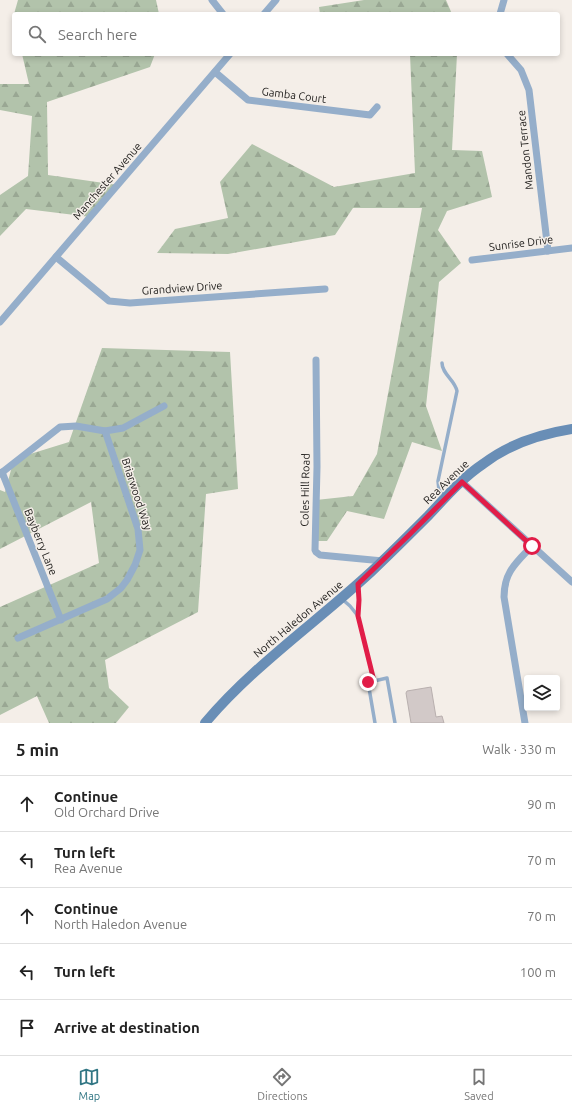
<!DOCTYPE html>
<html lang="en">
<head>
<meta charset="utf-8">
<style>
	:root { --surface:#fff; --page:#f6f6f6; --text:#222; --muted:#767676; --line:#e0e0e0; --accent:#317684 }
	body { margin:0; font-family:Ubuntu,sans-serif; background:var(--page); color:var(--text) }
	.controls { position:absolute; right:12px; bottom:12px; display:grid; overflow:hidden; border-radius:4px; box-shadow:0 2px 6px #0003 }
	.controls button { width:36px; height:36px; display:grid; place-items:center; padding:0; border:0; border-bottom:1px solid var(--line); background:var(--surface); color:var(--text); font:20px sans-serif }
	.stop { position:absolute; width:12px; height:12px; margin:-9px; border:3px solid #e11d48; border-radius:50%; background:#fff }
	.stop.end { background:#e11d48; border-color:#fff; box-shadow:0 1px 4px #0008 }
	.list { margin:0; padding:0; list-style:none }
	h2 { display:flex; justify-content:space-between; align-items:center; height:52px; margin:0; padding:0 16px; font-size:17px }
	h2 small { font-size:13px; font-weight:400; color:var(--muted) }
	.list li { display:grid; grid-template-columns:26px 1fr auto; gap:12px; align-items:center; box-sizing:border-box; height:56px; padding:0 16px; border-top:1px solid var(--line) }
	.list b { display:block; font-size:15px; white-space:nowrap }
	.list p { margin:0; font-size:13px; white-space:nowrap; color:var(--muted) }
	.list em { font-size:13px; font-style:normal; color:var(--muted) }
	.icon { flex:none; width:22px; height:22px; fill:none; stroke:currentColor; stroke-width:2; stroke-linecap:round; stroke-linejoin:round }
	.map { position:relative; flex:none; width:572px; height:723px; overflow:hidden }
	.search { position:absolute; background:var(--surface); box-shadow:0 2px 6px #0003; left:12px; right:12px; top:12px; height:44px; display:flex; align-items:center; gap:10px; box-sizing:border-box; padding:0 14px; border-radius:4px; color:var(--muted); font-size:15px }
	.sheet { height:332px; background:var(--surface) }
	nav { display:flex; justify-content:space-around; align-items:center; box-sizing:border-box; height:56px; border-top:1px solid var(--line); background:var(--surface); font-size:11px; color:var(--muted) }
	nav a { display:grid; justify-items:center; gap:2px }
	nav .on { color:var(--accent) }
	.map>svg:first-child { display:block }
	.forest { fill:url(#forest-firs) }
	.building { fill:#d2c9c8; stroke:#b8afae }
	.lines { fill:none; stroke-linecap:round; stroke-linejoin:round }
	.lane { stroke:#95aeca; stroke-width:3.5 }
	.street { stroke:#95aeca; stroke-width:7 }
	.secondary { stroke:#698eb6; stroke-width:10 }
	.route { stroke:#e11d48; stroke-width:5 }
	.labels { text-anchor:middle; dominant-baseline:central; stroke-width:3; stroke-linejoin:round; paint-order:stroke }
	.street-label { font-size:11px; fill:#23211f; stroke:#f4eee8 }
</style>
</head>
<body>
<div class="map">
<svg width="572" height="723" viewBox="0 0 572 723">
	<defs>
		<pattern id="forest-firs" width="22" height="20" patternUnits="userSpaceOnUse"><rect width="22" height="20" fill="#b2c3ab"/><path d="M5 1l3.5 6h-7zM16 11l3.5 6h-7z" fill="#99a793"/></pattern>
	</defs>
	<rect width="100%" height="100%" fill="#f4eee8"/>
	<g class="forest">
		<path d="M18 0H156L159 14H14Z"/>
		<path d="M364 0H446L452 14H320L319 7Z"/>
		<path d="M22 54H155L150 67 47 102 48 175 118 185 91 217 26 209 0 236V195L28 176 32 116 0 110V84H29Z"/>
		<path d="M410 54H457L452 150 482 151 492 197 447 211 438 230 461 263 439 282 426 406 442 451 412 442 384 519 347 511 327 541H314L316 500 353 496 377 454 422 208H353L335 235 228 254 157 253 175 229 228 218 220 182 252 144 334 187 415 173Z"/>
		<path d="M102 348 230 352 238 489 206 494 198 612 105 660 109 688 129 707 116 723H49L37 696 0 715V607L99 563 91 502 0 549V490L5 492 14 459 69 442Z"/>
	</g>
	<path class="building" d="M431 687 436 717 442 716 444 723H411L406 693 407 691Z"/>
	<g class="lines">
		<g class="lane">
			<path d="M442 363C442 374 455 380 457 391L438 481 439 490 444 497"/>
			<path d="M342 599 350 606 358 616 359 600 358 586"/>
			<path d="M358 616 374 681 368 682 375 723"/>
			<path d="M374 681 387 678 395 723"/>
		</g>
		<g class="street">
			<path d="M212 0 223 14"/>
			<path d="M264 14 276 0"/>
			<path d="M500 14 504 0"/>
			<path d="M507 54 521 70 529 90 548 251"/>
			<path d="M215 72 248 100 370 115 377 107"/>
			<path d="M56 257 109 301 130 303 325 289"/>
			<path d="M472 260 572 248"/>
			<path d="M0 322 230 54"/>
			<path d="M316 360 317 467 315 550 316 552 320 555 383 561"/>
			<path d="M2 472 61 620"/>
			<path d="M0 474 60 427 76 426 105 431 123 428 164 406"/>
			<path d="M462 482 572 582"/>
			<path d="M18 638 107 599 121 588 127 580 135 565 140 550 138 529 105 431"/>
			<path d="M525 723 504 597C504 572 516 563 532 546"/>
		</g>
		<path class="secondary" d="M205 723C254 665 317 622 372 571 391 553 410 534 428 516 445 498 462 478 483 464 509 444 540 434 572 429"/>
	</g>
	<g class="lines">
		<path class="route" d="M368 682 374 681 358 616 359 600 358 584 409 535 462 482 532 546"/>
	</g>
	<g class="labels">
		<g class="street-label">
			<text transform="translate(294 95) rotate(7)">Gamba Court</text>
			<text transform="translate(525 150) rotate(-96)">Mandon Terrace</text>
			<text transform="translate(107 181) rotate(-49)">Manchester Avenue</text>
			<text transform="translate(521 243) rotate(-7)">Sunrise Drive</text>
			<text transform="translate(182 288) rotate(-4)">Grandview Drive</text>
			<text transform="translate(446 482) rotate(-44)">Rea Avenue</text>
			<text transform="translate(305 490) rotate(-89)">Coles Hill Road</text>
			<text transform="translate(137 494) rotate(72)">Briarwood Way</text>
			<text transform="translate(41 542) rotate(68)">Bayberry Lane</text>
			<text transform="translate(298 619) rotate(-40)">North Haledon Avenue</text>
		</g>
	</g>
</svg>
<div class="controls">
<button><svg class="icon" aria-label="layers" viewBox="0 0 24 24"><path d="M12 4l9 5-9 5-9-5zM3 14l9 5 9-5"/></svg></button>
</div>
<div class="stop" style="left:532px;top:546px"></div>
<div class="stop end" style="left:368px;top:682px"></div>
<div class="search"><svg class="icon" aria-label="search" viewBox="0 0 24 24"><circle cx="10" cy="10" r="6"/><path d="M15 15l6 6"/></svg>Search here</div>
</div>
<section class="sheet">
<h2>5 min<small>Walk · 330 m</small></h2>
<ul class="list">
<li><svg class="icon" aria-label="ahead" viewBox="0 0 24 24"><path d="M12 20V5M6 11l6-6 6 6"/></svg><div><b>Continue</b><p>Old Orchard Drive</p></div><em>90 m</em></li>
<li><svg class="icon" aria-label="left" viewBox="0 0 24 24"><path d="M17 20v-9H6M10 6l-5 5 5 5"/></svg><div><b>Turn left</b><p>Rea Avenue</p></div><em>70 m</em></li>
<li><svg class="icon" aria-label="ahead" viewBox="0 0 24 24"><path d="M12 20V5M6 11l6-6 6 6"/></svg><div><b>Continue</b><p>North Haledon Avenue</p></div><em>70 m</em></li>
<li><svg class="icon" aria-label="left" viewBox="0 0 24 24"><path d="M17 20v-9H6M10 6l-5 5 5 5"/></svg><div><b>Turn left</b></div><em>100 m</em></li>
<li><svg class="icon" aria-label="arrive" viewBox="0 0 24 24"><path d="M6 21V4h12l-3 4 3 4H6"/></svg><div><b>Arrive at destination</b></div></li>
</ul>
</section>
<nav>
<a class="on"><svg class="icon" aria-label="map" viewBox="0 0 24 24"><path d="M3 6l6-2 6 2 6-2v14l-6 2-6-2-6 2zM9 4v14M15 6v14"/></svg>Map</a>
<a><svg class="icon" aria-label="directions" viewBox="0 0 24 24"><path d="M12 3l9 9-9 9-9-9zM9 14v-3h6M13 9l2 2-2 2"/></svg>Directions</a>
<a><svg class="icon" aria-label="saved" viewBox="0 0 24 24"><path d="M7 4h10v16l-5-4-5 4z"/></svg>Saved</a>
</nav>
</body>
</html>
